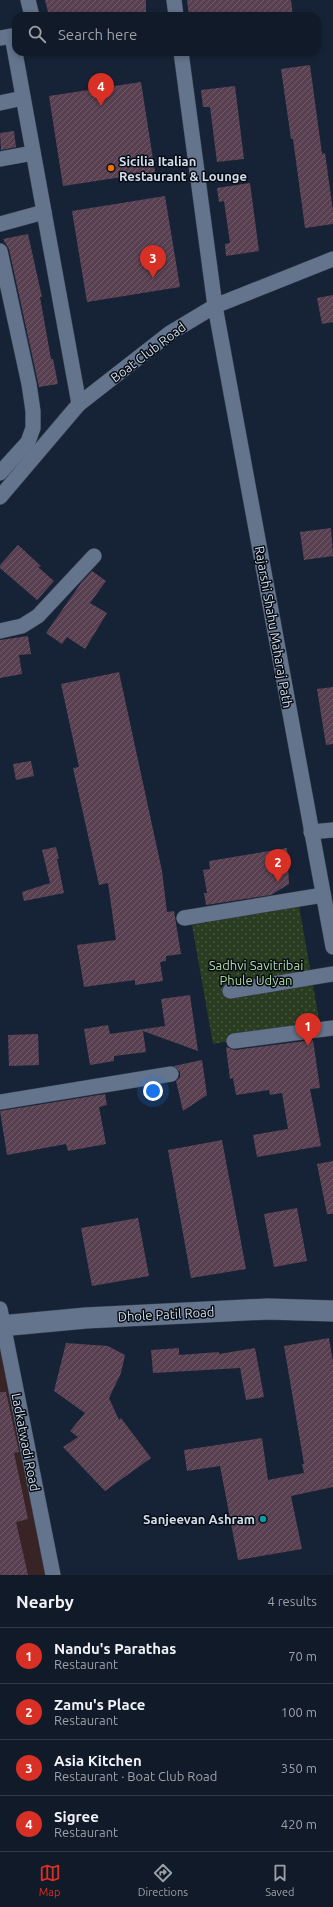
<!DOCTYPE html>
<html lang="en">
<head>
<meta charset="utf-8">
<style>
	:root { --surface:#101a29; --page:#192331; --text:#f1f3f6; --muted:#9ca1a8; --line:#303846; --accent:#d93025 }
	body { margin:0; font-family:Ubuntu,sans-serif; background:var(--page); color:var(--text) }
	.you { position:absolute; left:153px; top:1091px; width:14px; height:14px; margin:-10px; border:3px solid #fff; border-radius:50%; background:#1a73e8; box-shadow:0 0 0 6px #1a73e833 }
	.badge { display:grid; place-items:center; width:26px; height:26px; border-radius:50%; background:var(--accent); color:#fff; font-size:13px; font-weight:700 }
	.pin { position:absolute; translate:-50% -33px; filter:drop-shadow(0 1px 2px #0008) }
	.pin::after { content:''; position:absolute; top:21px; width:14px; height:12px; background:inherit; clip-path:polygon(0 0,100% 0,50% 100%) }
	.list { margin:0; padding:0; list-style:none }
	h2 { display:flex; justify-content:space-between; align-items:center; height:52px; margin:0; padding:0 16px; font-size:17px }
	h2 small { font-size:13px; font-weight:400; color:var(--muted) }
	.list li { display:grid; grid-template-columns:26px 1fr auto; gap:12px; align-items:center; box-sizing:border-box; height:56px; padding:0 16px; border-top:1px solid var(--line) }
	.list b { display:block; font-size:15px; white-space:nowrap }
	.list p { margin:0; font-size:13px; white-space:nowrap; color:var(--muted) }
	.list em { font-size:13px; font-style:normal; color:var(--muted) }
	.icon { flex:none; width:22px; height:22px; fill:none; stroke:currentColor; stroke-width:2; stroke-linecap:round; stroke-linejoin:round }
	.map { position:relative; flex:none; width:333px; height:1575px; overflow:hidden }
	.search { position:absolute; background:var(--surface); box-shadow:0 2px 6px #0003; left:12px; right:12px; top:12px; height:44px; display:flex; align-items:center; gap:10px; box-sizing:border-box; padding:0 14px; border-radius:12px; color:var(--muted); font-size:15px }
	.sheet { height:276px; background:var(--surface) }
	nav { display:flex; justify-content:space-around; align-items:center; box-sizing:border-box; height:56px; border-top:1px solid var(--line); background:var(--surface); font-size:11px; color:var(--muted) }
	nav a { display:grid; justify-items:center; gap:2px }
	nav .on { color:var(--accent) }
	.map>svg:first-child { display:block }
	.commercial { fill:#382425 }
	.grass { fill:url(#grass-dots) }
	.building { fill:url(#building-hatch) }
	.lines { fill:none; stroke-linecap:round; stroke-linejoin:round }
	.street-casing { stroke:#353e4f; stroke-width:16 }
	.secondary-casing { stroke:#353e4f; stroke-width:22 }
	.street { stroke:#64748c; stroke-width:15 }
	.secondary { stroke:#64748c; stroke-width:21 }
	.food-dot { fill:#e8710a; stroke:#070d15; stroke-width:1.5 }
	.culture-dot { fill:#0f9aa8; stroke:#070d15; stroke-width:1.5 }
	.labels { text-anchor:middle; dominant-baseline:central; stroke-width:3; stroke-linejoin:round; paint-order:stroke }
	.poi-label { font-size:13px; font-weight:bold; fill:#d3dcea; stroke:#070d15; text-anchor:start }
	.street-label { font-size:13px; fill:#d3dcea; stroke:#070d15 }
	.park-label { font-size:13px; fill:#afd99e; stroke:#070d15 }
</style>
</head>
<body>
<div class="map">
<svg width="333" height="1575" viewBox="0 0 333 1575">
	<defs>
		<pattern id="grass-dots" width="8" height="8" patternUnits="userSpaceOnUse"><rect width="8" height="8" fill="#2a3d21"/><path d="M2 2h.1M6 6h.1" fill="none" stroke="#485841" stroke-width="1.8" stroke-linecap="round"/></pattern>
		<pattern id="building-hatch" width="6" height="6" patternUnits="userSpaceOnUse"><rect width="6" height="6" fill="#584051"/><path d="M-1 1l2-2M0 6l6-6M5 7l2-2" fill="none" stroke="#6f5b6a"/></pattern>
	</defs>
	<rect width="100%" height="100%" fill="#162337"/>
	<path class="commercial" d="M0 1302 55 1575H0Z"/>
	<path class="grass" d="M299 906 320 1025 213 1044 192 925Z"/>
	<g class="building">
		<path d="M45 0H146V16H49Z"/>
		<path d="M187 0H291L293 16H189Z"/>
		<path d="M310 65 322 154 325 153 333 211V224L305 228 293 139H291L281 69Z"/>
		<path d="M141 82 155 172 63 186 49 96Z"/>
		<path d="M235 86 244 159 217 162 210 107H203L201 90Z"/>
		<path d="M14 131 16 147 1 150 0 133Z"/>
		<path d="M250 183 259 251 226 256 225 244 230 243 224 201 219 202 217 188Z"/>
		<path d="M165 196 180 287 87 302 72 211Z"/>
		<path d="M28 234 42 297H40L51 359H53L58 384 39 387 9 249 3 239Z"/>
		<path d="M333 295V322L322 324 317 298Z"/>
		<path d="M331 528 333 556 304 560 300 532Z"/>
		<path d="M18 545 41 566 38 567 54 581 37 600 0 568V565Z"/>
		<path d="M92 571 106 581 90 603 107 613 85 649 67 637 62 644 46 633 81 583Z"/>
		<path d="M28 636 31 654 19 655 22 674 0 678V640Z"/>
		<path d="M119 672 162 871 167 912 174 911 181 954 166 956V961L160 962 163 981 135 985V980L84 987 77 945 116 940 108 883 99 885 73 768 79 767 61 684Z"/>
		<path d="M333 687V744L326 745 317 689Z"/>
		<path d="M31 761 34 776 16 780 13 764Z"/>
		<path d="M56 847 59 859H57L64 893 24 901 22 892 50 883 42 850Z"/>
		<path d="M287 848 289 884 271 895 206 905 204 893H207L203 870 210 869 209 861Z"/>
		<path d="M190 995 198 1051 143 1031 146 1052 114 1056V1061L90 1065 84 1029 108 1025 110 1034 165 1026 161 999Z"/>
		<path d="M38 1034 39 1065 9 1066 8 1035Z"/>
		<path d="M313 1040 320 1088 310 1089 321 1146 257 1157 253 1135 288 1129 282 1093 270 1095 269 1090 236 1095 233 1078 230 1079 226 1047 235 1050Z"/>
		<path d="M202 1060 207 1095 183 1111 176 1081 180 1077V1072L174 1066Z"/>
		<path d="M105 1094 107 1105 99 1107 106 1144 68 1151 66 1144 7 1155 0 1111Z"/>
		<path d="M222 1140 246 1269 191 1278 168 1150Z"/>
		<path d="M333 1161V1214H327L317 1164Z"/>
		<path d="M297 1208 307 1261 274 1267 264 1214Z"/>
		<path d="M138 1218 149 1276 92 1286 81 1228Z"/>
		<path d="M329 1338 333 1362V1487L291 1496 302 1549 238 1560 220 1466 187 1471 184 1450 262 1438 268 1480 304 1473 302 1464H304L284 1346Z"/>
		<path d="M66 1343 108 1346 125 1355 121 1373 109 1398 119 1420 121 1418 151 1458 105 1491 63 1447 78 1437 70 1431 85 1413 54 1391Z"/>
		<path d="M179 1348V1355L219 1352V1354L255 1348 264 1397 246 1400 240 1368 153 1373 151 1350Z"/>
		<path d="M0 1392H6L19 1452 14 1453 28 1519 16 1522 28 1575H0Z"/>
	</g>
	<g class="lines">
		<defs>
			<g id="street">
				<path d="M28 0 32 16"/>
				<path d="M174 0 176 16"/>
				<path d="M0 38 12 36 79 404"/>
				<path d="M181 52 215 306 333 947"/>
				<path d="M0 103 23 98"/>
				<path d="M0 159 33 153"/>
				<path d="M0 224 44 212"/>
				<path d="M0 251 29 384 33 411V428L28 442 0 473"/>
				<path d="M0 497 79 404 170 333 215 306 333 259"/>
				<path d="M0 631 22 626 38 616 94 556"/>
				<path d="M311 832 333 830"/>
				<path d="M184 918 323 895"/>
				<path d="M230 991 333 974"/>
				<path d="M234 1041 333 1028"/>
				<path d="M0 1102 171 1074"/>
				<path d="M0 1309 53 1575"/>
			</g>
			<path id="secondary" d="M0 1326 86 1318 268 1309 333 1311"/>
		</defs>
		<use href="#street" class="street-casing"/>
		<use href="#secondary" class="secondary-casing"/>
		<use href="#street" class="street"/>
		<use href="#secondary" class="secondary"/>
	</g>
	<circle class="food-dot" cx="111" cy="168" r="4"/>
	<circle class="culture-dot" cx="263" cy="1519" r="4"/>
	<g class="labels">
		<g class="poi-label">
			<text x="119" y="161">Sicilia Italian<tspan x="119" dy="15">Restaurant &amp; Lounge</tspan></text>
			<text x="255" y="1519" text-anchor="end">Sanjeevan Ashram</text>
		</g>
		<g class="street-label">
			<text transform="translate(148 352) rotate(-37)">Boat Club Road</text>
			<text transform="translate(274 627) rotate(80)">Rajarshi Shahu Maharaj Path</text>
			<text transform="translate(166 1314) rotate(-3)">Dhole Patil Road</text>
			<text transform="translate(26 1442) rotate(79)">Ladkatwadi Road</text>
		</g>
		<g class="park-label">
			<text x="256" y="965">Sadhvi Savitribai<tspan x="256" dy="15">Phule Udyan</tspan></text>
		</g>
	</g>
</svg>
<div class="you"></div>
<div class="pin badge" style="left:308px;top:1046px">1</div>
<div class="pin badge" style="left:278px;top:882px">2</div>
<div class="pin badge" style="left:153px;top:278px">3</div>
<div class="pin badge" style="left:101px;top:106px">4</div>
<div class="search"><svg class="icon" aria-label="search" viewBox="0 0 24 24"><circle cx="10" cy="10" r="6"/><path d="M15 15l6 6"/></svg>Search here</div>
</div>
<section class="sheet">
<h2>Nearby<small>4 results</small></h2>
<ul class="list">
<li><span class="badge">1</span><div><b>Nandu's Parathas</b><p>Restaurant</p></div><em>70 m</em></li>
<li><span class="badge">2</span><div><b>Zamu's Place</b><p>Restaurant</p></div><em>100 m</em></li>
<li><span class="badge">3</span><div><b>Asia Kitchen</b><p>Restaurant · Boat Club Road</p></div><em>350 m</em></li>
<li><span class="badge">4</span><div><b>Sigree</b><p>Restaurant</p></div><em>420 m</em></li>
</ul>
</section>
<nav>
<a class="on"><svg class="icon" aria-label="map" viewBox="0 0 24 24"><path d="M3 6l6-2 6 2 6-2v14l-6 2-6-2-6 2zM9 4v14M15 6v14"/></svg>Map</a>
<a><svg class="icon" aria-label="directions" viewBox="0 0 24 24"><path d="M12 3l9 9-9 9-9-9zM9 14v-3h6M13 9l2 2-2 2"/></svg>Directions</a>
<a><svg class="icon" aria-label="saved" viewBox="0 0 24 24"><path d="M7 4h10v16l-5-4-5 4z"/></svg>Saved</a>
</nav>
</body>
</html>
